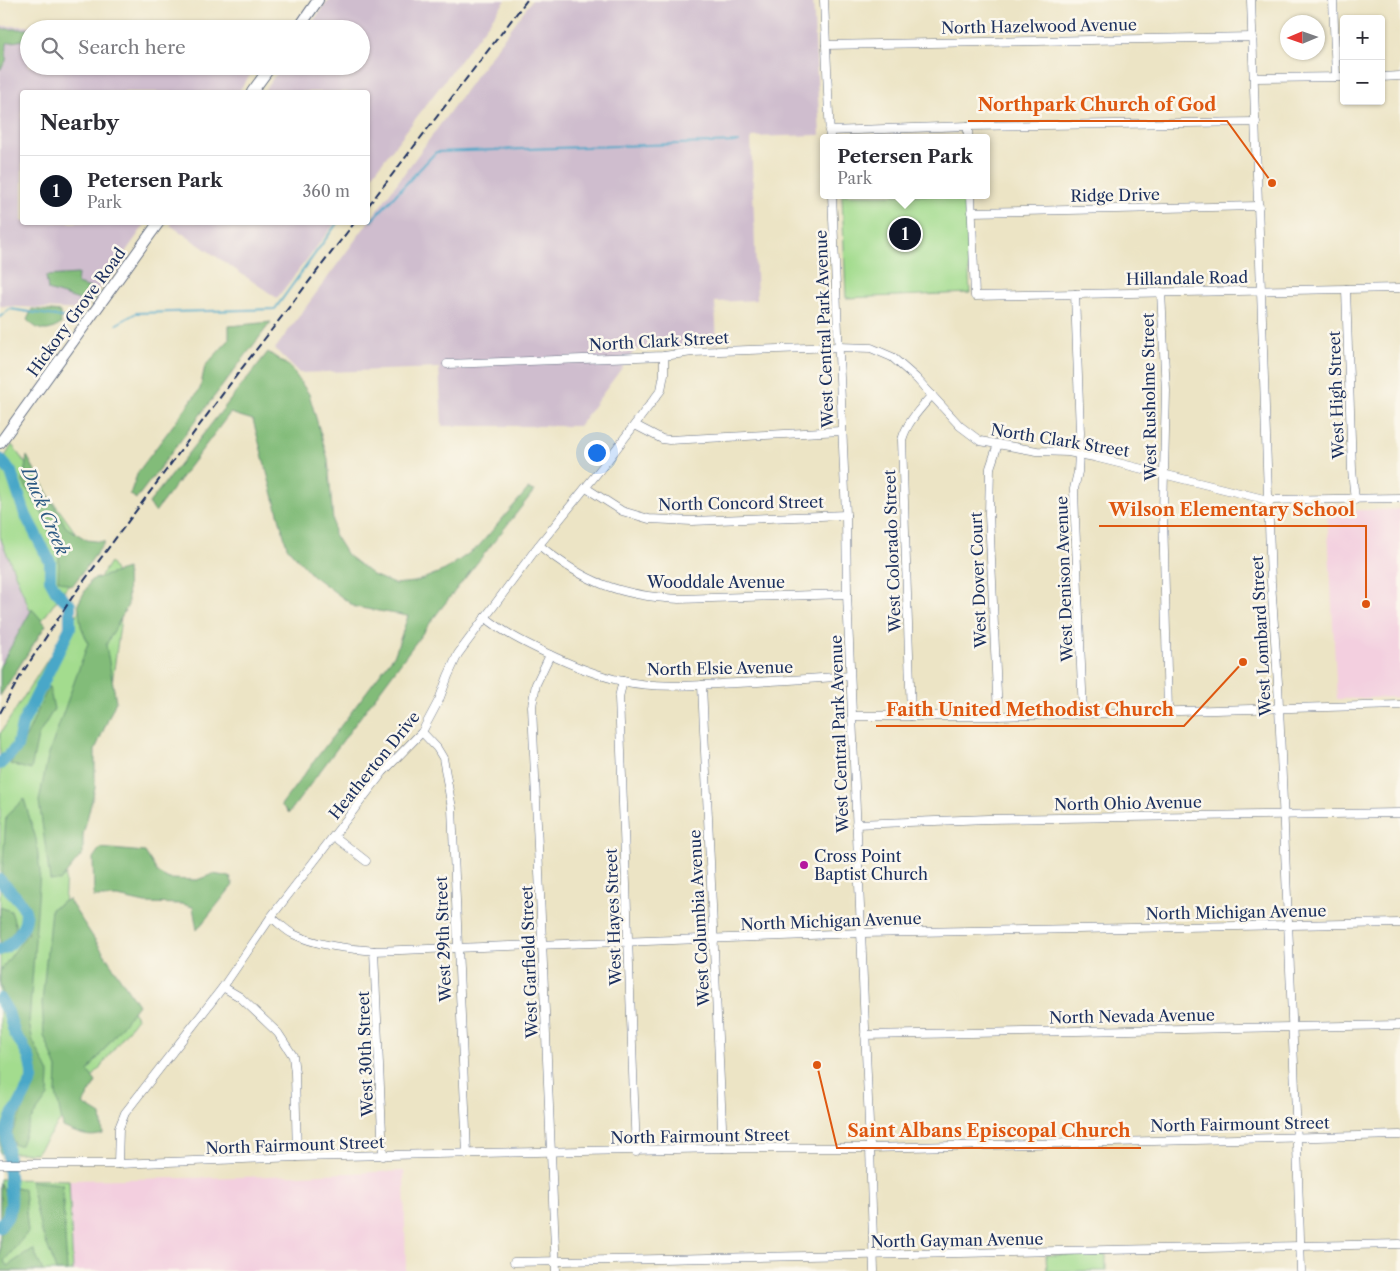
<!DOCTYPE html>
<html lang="en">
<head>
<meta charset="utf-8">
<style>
	:root { --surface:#fff; --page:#f7f7f7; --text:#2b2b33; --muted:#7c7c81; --line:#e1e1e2; --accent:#111827 }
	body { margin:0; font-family:"Libre Caslon Text",serif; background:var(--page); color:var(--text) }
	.controls { position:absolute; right:15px; top:15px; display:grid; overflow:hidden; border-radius:5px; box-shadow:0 1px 4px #0004 }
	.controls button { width:45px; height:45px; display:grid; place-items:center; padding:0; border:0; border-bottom:1px solid var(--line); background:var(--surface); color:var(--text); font:25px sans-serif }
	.compass { position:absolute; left:1280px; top:15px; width:45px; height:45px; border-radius:50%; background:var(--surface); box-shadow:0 1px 4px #0004; rotate:268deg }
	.you { position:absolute; left:596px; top:452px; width:18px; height:18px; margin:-12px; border:4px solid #fff; border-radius:50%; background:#1a73e8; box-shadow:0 0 0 8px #1a73e833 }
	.badge { display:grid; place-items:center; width:32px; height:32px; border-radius:50%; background:var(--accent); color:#fff; font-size:16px; font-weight:700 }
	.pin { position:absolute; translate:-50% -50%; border:2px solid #fff; box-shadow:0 1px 5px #0006 }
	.popup { position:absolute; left:820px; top:134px; width:170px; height:65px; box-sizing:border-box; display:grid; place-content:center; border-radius:5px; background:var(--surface); filter:drop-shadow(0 1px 4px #0005); font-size:16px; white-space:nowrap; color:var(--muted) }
	.popup b { font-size:19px; color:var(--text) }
	.popup::after { content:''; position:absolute; left:50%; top:100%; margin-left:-10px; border:10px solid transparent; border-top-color:var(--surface) }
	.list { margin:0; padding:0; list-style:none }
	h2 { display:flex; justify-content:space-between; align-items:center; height:65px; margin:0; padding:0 20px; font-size:21px }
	h2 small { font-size:16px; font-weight:400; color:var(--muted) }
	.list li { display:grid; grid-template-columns:32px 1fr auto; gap:15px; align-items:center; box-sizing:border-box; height:70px; padding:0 20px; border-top:1px solid var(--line) }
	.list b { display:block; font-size:19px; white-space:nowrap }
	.list p { margin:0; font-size:16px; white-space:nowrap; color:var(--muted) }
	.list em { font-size:16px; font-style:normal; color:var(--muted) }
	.icon { flex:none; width:28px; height:28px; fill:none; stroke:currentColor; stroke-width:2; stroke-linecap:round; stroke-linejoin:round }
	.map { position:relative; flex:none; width:1400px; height:1271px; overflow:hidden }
	.search { position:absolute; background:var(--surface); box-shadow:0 1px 4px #0004; left:20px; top:20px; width:350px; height:55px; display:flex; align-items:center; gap:12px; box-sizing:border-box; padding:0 18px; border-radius:28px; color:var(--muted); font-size:19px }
	.panel { position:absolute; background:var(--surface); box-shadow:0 1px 4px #0004; left:20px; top:90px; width:350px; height:135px; border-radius:5px }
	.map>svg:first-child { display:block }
	.built { fill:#f3cfdf }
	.industrial { fill:#cfbdce }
	.green { fill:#a3dc8e; stroke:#5f8676 }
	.forest { fill:#82bc79; stroke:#4e766c }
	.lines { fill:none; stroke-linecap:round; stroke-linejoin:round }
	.stream { stroke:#4aa7c8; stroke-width:2 }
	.river { stroke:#4aa7c8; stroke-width:12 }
	.minor-casing { stroke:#646e82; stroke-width:9 }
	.major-casing { stroke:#646e82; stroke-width:12 }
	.minor { stroke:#fff; stroke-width:8 }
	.major { stroke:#fff; stroke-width:10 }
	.rail { stroke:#1b2f5e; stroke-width:2; stroke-dasharray:8 4; stroke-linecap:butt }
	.poi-dot { fill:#b5179e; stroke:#fbf7ec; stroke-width:2 }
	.labels { text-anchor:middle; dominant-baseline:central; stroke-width:5; stroke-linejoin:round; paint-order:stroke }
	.street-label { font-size:16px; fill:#1b2f5e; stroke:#fbf7ec }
	.poi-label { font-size:16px; fill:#1b2f5e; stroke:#fbf7ec; text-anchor:start }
	.water-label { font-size:18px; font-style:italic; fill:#2b5983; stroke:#fbf7ec }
	.leader { fill:none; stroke:#de5710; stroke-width:2 }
	.callout-dot { fill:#de5710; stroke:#fbf7ec; stroke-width:2 }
	.callout-label { font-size:18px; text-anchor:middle; font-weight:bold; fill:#de5710; stroke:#fbf7ec; stroke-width:5; stroke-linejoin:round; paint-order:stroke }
</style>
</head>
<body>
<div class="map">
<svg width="1400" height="1271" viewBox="0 0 1400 1271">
	<rect width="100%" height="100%" fill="#fbf7ec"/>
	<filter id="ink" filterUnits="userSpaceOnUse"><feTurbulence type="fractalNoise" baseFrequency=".02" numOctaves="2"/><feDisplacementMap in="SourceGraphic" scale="10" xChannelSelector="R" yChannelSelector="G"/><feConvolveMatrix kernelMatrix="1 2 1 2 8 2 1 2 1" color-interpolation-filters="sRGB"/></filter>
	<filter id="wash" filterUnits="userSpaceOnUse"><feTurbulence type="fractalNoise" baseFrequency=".0096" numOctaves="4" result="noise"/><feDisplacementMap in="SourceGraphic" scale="20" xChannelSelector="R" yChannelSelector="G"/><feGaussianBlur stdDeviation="1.12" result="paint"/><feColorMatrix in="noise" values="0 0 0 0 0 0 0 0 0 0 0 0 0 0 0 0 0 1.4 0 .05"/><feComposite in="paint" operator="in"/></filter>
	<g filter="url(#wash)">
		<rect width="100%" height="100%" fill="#ece4c5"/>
		<g class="built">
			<path d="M1400 509V697L1337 699 1327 511Z"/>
			<path d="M404 1171 406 1271H73L69 1180 242 1177Z"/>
		</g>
		<g class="industrial">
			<path d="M328 0H506L368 181V92H263L282 66H361V29H308Z"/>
			<path d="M532 0H813L820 135 751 137 757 300 715 302 717 344 635 350 579 426H442L439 368 299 373 275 349Z"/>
			<path d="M286 24 283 29H29V66H257L238 92H22V222L146 223 84 310 0 306V26Z"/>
			<path d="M172 223V222L335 223 277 298 170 225Z"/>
			<path d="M0 537 37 627 0 683Z"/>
		</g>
		<g class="green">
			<path d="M842 195H965L970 293 846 298Z"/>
			<path d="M12 445 91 554 37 627 0 537V465Z"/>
			<path d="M110 562 125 589 109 705 70 802 64 907 137 1018 36 1153H0V734Z"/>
			<path d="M0 1179 69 1180 73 1271H0Z"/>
			<path d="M1046 1255H1106V1271H1047Z"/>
		</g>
		<g class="forest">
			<path d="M211 27V29H42Z"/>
			<path d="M0 29H29V39L7 43 6 61 0 70Z"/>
			<path d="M78 274 77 284 100 291 92 304 48 290 46 276Z"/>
			<path d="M32 309 60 312 61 324C46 334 39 331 27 320Z"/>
			<path d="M271 322 136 499 130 494 138 472 200 389 205 366 229 340V326Z"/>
			<path d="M268 352 290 367 309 394 328 459 334 534 347 555 373 575 394 584 415 582 445 570 478 547 528 489 534 491 439 611 289 813 281 805 395 654 408 616 355 607 312 575 287 547 253 420 230 413 155 512 149 503Z"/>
			<path d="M27 456 66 527 87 540 105 542 72 586 58 580 59 556 43 515 23 482Z"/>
			<path d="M127 569 128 605 106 645 116 701 95 750V788L83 835V853L60 881 50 880 39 801 48 756 88 643 81 626 78 604 91 580Z"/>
			<path d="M32 609 46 625 0 696V666Z"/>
			<path d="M49 686 54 709 38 736 31 770 10 764 27 735Z"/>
			<path d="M24 799 36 839 40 871 29 1023 33 1041 49 1073 48 1096 30 1121 21 1145H14L11 1135 30 1093 29 1070 19 1035 6 1004 0 984V971L28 933 29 909 2 876 6 816Z"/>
			<path d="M100 848 145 852 158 873 169 879 197 880 213 874 230 877 233 885 197 930 193 907 182 904 145 903 118 897H94L93 858Z"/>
			<path d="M68 899 138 1005 88 1071 96 1082 83 1104 101 1115 103 1134C88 1139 77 1133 63 1127L56 1093 57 1068 44 1036 42 1003 51 909Z"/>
			<path d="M0 907 11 911 16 927 8 943 0 945Z"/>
			<path d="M30 1181 62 1184 67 1271H56L51 1255 41 1230Z"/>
			<path d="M0 1184C10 1196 8 1209 0 1222Z"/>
			<path d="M16 1187 24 1189 28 1232 4 1261 7 1266 33 1249 43 1271H0V1235L14 1214Z"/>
		</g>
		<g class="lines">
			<g class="stream">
				<path d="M371 221 436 152 739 142"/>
				<path d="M0 317 10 309 68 318"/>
				<path d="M117 324 136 313 275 309 338 222"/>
			</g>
			<g class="river">
				<path d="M0 459 11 472 25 514 50 562V580L56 591 70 605V628L22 725 17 747 0 764"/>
				<path d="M0 880C16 898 38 911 18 935 13 942 8 947 0 950"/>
				<path d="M0 999 8 1012 15 1035 22 1044 29 1058 32 1072V1080L18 1107 13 1113 6 1131 11 1204 8 1216 0 1227"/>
			</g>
		</g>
	</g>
	<g filter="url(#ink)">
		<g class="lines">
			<defs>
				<g id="minor">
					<path d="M824 0 830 138"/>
					<path d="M1251 0 1271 582 1278 683 1296 1113 1301 1271"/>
					<path d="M1333 0 1336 77"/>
					<path d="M826 45 1253 37"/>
					<path d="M1381 77 1400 76"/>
					<path d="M1254 78 1344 77"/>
					<path d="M968 126V138"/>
					<path d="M829 131 968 126 1256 122"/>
					<path d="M832 195 846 515 847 594 870 1148 874 1271"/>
					<path d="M971 195 975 296 1400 288"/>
					<path d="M971 212 1259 206"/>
					<path d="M1346 289 1352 470 1355 500"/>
					<path d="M1161 292 1166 391 1163 513 1168 712"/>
					<path d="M1075 294 1080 433 1078 472 1074 489 1075 519 1083 714"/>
					<path d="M447 364 664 356 692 352 838 347 871 348 892 357 916 378 960 426 980 441 1037 451 1068 452 1094 457 1268 500 1400 498"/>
					<path d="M635 425 662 439 669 440 841 431"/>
					<path d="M998 444 990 468 989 514 998 716"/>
					<path d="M586 488 622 511 649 519 692 521 846 515"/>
					<path d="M539 545C584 582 620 596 679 599L847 594"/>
					<path d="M485 617C503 632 523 642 544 652 569 664 595 675 622 681 659 689 699 685 736 683 774 681 812 679 850 676"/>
					<path d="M550 655 536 684 532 706 556 1271"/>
					<path d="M623 681 619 697 636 1152"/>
					<path d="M702 685 723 1148"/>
					<path d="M852 716H998L1400 705"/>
					<path d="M911 716 902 440C907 422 920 409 932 395"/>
					<path d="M422 732 437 748 443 758 452 808 467 1154"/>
					<path d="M856 824 988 819 1400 813"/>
					<path d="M334 836 366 861"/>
					<path d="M271 917C278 922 285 930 293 934 318 946 347 948 374 951L862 933 1400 923"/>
					<path d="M374 951 383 1156"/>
					<path d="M223 987 240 997 278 1033 293 1056 295 1073 297 1157"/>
					<path d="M865 1035 1400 1025"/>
					<path d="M0 1164H118L297 1157 723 1148H870L1400 1135"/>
					<path d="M118 1164 119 1128 125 1113 223 987 271 917 383 772 422 732 439 700 448 676 458 654 539 545 607 461 661 390 664 374V356"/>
					<path d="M514 1262 1400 1244"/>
				</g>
				<g id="major">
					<path d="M298 29 318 0"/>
					<path d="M252 92 271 66"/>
					<path d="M0 443 159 222"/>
				</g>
			</defs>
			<use href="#minor" class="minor-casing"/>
			<use href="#major" class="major-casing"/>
			<use href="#minor" class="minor"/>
			<use href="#major" class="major"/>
			<g class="rail">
				<path d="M368 206 527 0"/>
				<path d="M0 713 21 675 75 593 239 372 355 222"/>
			</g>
		</g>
	</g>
	<circle class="poi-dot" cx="804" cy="865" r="5"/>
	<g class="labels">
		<g class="street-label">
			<text transform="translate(1039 26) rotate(-1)">North Hazelwood Avenue</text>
			<text transform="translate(1115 195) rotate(-1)">Ridge Drive</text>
			<text transform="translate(1187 278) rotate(-1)">Hillandale Road</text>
			<text transform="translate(76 312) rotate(-54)">Hickory Grove Road</text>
			<text transform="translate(824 329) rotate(-92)">West Central Park Avenue</text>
			<text transform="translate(659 341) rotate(-3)">North Clark Street</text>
			<text transform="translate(1336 395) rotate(-92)">West High Street</text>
			<text transform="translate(1149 397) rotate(-91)">West Rusholme Street</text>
			<text transform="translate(1060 440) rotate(9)">North Clark Street</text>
			<text transform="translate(741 503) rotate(-1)">North Concord Street</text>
			<text transform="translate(892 551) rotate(-92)">West Colorado Street</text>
			<text transform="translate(1064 579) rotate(-92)">West Denison Avenue</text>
			<text transform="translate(978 580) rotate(-92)">West Dover Court</text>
			<text x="716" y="582">Wooddale Avenue</text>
			<text transform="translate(1261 636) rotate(-93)">West Lombard Street</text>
			<text transform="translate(720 668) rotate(-1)">North Elsie Avenue</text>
			<text transform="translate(839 734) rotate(-92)">West Central Park Avenue</text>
			<text transform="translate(374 765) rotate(-51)">Heatherton Drive</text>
			<text transform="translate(1128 803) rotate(-1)">North Ohio Avenue</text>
			<text transform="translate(1236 912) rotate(-1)">North Michigan Avenue</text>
			<text transform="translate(613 917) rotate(-92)">West Hayes Street</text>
			<text transform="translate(699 918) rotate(-93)">West Columbia Avenue</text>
			<text transform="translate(831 921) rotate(-2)">North Michigan Avenue</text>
			<text transform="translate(443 939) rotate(-92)">West 29th Street</text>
			<text transform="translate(529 962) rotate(-92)">West Garfield Street</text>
			<text transform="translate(1132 1016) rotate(-1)">North Nevada Avenue</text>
			<text transform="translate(365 1054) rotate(-92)">West 30th Street</text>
			<text transform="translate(1240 1124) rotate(-1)">North Fairmount Street</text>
			<text transform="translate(700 1136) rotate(-1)">North Fairmount Street</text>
			<text transform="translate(295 1145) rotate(-2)">North Fairmount Street</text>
			<text transform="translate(957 1240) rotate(-1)">North Gayman Avenue</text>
		</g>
		<g class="poi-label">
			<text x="814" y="856">Cross Point<tspan x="814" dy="18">Baptist Church</tspan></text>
		</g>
		<g class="water-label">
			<text transform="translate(45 511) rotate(67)">Duck Creek</text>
		</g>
	</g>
	<path class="leader" d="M1272 183L1227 121H968M1366 604L1366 526H1099M1243 662L1184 726H876M817 1065L837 1148H1141"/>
	<g class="callout-dot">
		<circle cx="1272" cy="183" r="5"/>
		<circle cx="1366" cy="604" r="5"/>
		<circle cx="1243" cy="662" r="5"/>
		<circle cx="817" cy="1065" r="5"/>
	</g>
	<g class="callout-label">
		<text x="1097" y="111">Northpark Church of God</text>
		<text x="1232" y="516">Wilson Elementary School</text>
		<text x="1030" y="716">Faith United Methodist Church</text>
		<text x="989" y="1137">Saint Albans Episcopal Church</text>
	</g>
</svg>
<div class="controls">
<button>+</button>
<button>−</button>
</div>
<svg class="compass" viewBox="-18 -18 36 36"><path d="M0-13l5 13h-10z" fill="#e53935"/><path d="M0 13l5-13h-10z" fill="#7c7c81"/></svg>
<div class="you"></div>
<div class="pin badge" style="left:905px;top:234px">1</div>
<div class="popup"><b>Petersen Park</b>Park</div>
<div class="search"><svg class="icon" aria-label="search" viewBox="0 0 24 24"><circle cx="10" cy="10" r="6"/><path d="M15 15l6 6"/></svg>Search here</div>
<section class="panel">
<h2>Nearby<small></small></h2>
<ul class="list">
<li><span class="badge">1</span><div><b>Petersen Park</b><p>Park</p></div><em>360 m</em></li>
</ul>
</section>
</div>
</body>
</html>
